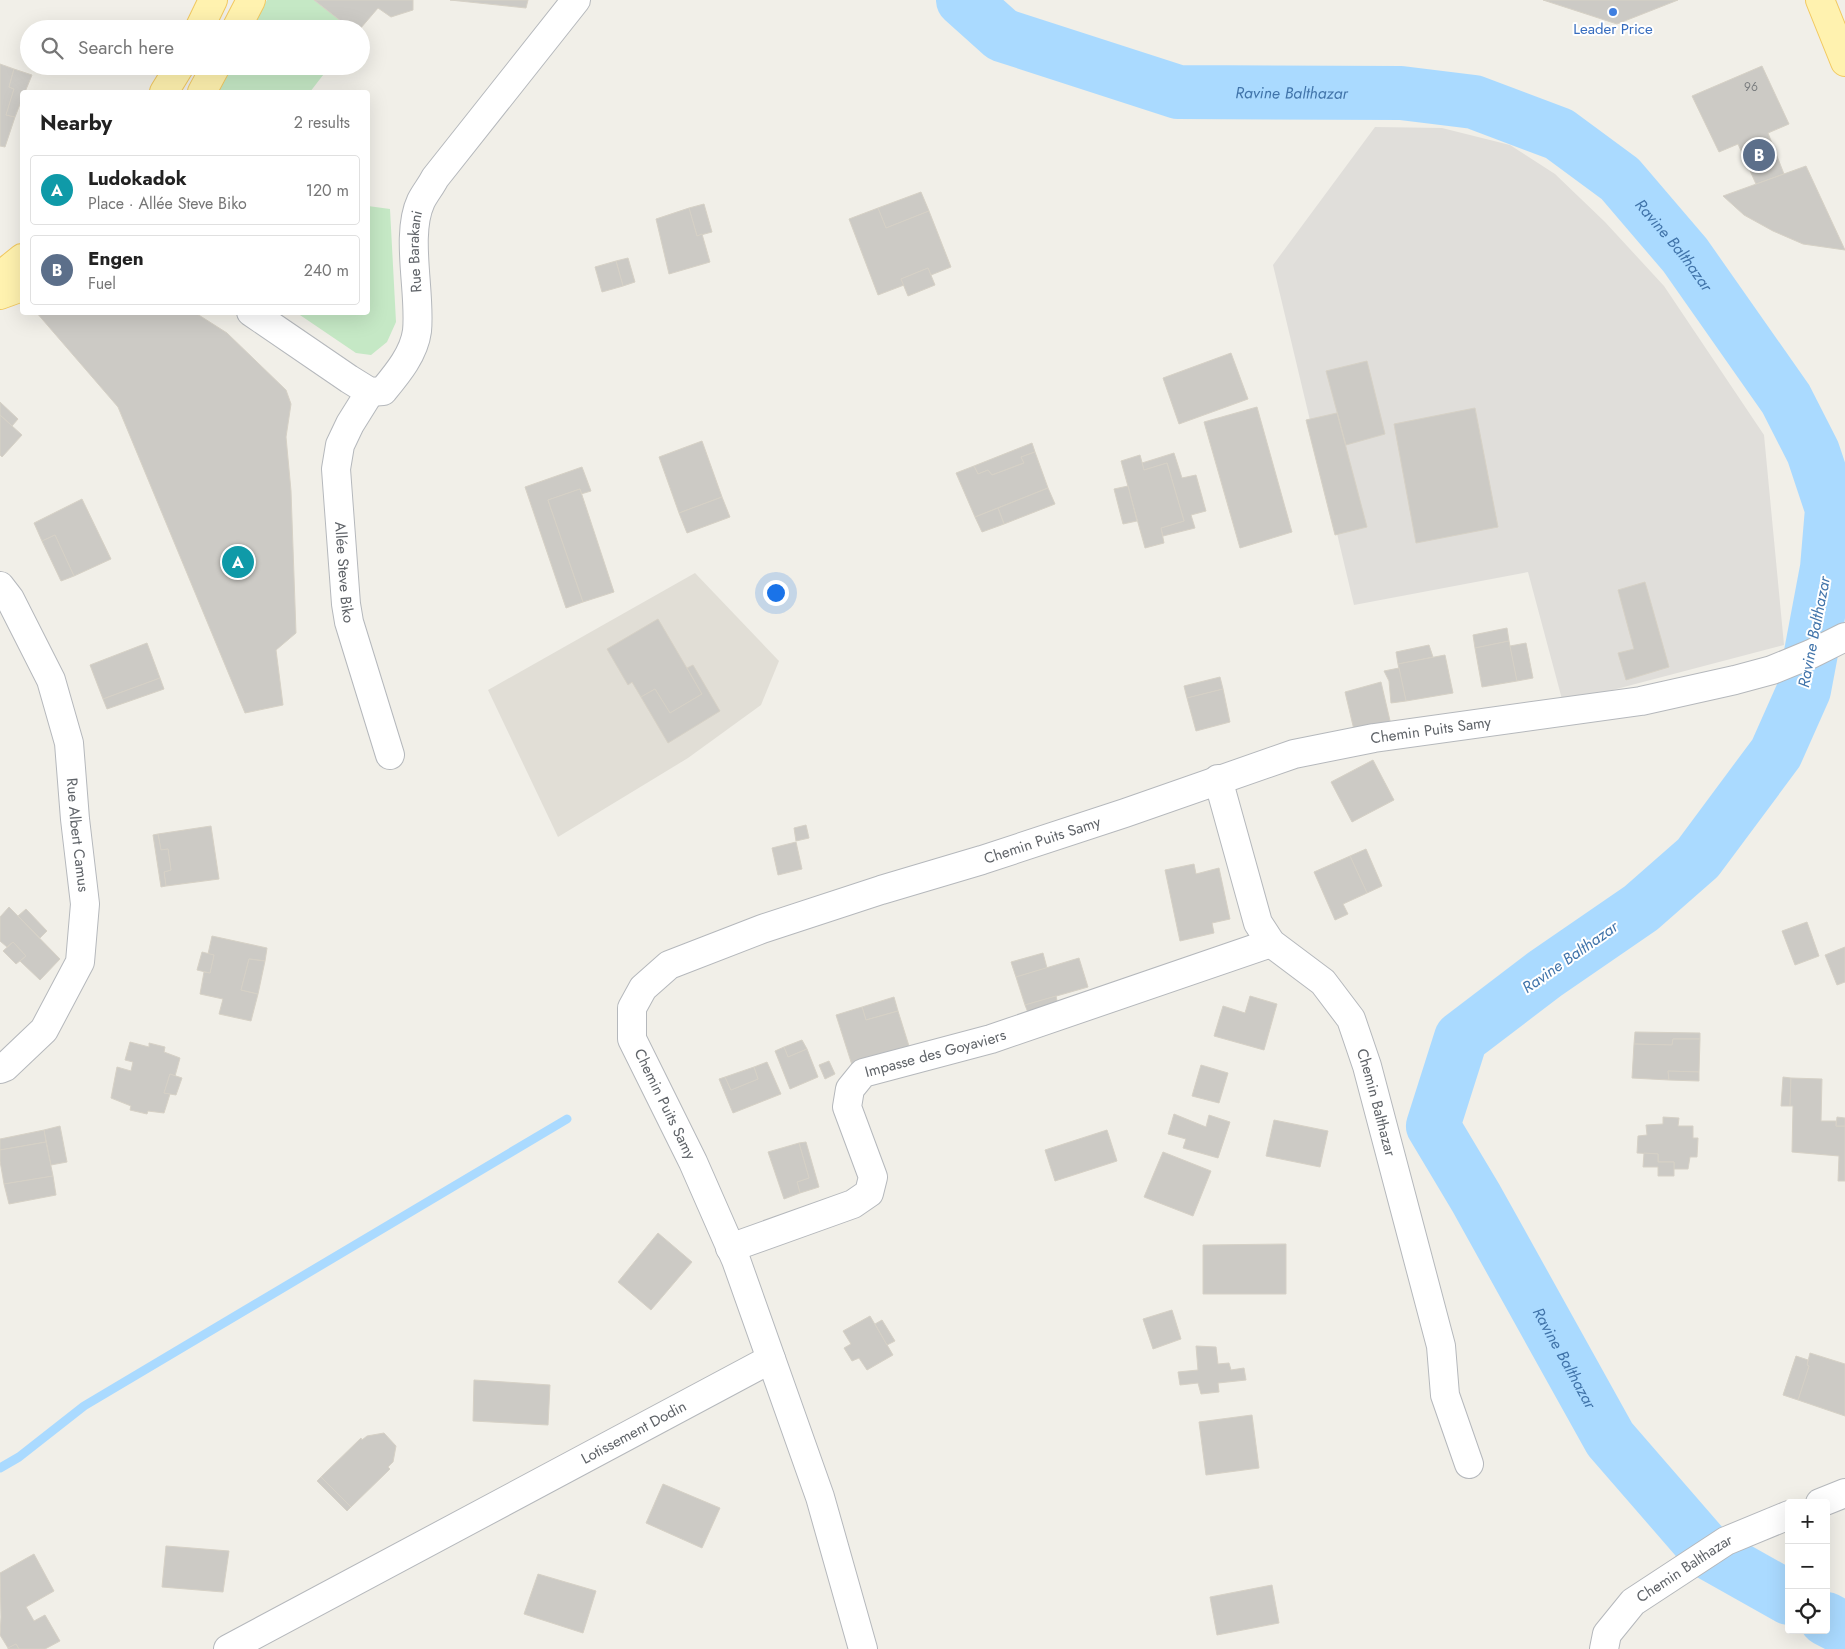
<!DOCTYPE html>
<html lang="en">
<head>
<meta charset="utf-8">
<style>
	:root { --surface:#fff; --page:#f6f6f6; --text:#222; --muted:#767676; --line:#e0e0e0; --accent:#7c3aed }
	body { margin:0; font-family:Jost,sans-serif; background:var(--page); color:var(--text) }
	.controls { position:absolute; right:15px; bottom:15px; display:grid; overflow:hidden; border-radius:5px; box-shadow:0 5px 20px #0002 }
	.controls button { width:45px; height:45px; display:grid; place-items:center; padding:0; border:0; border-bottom:1px solid var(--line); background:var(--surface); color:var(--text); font:25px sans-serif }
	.you { position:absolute; left:775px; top:592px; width:18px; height:18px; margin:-12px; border:4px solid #fff; border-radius:50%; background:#1a73e8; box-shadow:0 0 0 8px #1a73e833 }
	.badge { display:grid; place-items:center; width:32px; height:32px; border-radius:50%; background:var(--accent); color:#fff; font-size:16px; font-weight:700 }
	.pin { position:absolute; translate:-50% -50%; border:2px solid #fff; box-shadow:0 1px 5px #0006 }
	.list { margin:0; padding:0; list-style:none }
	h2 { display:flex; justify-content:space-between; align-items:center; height:65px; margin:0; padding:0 20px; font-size:21px }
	h2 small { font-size:16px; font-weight:400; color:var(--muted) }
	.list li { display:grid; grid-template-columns:32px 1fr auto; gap:15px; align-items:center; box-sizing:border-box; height:70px; margin:0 10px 10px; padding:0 10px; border:1px solid var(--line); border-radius:5px }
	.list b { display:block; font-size:19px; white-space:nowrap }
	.list p { margin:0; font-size:16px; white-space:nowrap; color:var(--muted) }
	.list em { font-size:16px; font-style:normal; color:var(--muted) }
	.icon { flex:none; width:28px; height:28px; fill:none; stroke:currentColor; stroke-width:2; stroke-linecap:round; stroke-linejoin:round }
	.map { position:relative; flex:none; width:1845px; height:1649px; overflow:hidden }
	.search { position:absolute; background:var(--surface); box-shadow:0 5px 20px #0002; left:20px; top:20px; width:350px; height:55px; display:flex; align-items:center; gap:12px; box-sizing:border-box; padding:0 18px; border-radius:28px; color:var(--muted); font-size:19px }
	.panel { position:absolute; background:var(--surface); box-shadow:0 5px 20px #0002; left:20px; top:90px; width:350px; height:225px; border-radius:5px }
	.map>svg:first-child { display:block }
	.industrial { fill:#e0deda }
	.education { fill:#e1ded6 }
	.green { fill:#c5e8c5 }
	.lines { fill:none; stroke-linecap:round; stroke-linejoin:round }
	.stream { stroke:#aadaff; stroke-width:9 }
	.river { stroke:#aadaff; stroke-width:54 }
	.building { fill:#cccac5; stroke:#d6d1c6 }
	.minor-casing { stroke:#b5b8bc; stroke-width:30 }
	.major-casing { stroke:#f2c960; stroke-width:30 }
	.minor { stroke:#fff; stroke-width:28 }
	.major { stroke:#fff2af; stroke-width:28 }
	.shop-dot { fill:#3f7fe0; stroke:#fff; stroke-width:2 }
	.labels { text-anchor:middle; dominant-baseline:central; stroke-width:4; stroke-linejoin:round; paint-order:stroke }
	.number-label { font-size:12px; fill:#7a7d7f }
	.shop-label { font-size:15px; fill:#366cbe; stroke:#fff }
	.street-label { font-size:15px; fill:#5f6368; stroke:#fff }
	.water-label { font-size:16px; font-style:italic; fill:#4174aa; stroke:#fff }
</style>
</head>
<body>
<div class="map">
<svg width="1845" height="1649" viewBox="0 0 1845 1649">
	<rect width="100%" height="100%" fill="#f1efe8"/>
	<path class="industrial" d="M1375 127 1442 128 1510 145 1555 174 1605 222 1664 286 1764 435 1784 645 1563 703 1528 572 1354 605 1273 265Z"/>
	<path class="education" d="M695 573 779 661 761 705 688 758 558 837 488 690Z"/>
	<g class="green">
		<path d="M267 0H314L351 29H251Z"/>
		<path d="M230 66H330L310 92H215Z"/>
		<path d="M368 206 390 209 396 322 387 342 371 355 356 353 297 313 368 312Z"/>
	</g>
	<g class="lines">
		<path class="stream" d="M0 1468 19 1457 84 1406 567 1119"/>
		<g class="river">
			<path id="s1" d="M963 0 1002 35 1178 92 1401 93 1474 102 1559 134 1620 179 1685 255 1786 399 1813 452 1832 509 1827 568 1804 690 1776 753 1698 858 1641 908 1545 974 1461 1038 1433 1126 1476 1198 1610 1439 1709 1553 1789 1598"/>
			<path d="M1826 1619 1845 1629"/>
		</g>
	</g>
	<g class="building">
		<path d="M314 0H413V10L391 17 378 8 360 29H351Z"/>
		<path d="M450 0H528L526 8Z"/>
		<path d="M1543 0H1678L1617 24Z"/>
		<path d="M0 64 14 69 9 87 14 89 6 115 15 117 5 147 0 146Z"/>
		<path d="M1762 66 1789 124 1768 133 1784 174 1756 184 1738 144 1719 152 1692 96Z"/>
		<path d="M14 69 32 75 25 92H22V99L15 117 6 115 14 89 9 87Z"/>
		<path d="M1806 166 1845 250 1803 244 1773 231 1744 215 1723 196Z"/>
		<path d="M921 192 929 211 886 228 878 208Z"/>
		<path d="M704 204 712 232 697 236 689 208Z"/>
		<path d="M689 208 697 236 702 234 710 262 669 274 656 219Z"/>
		<path d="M878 208 886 228 929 211 951 267 931 275 928 268 901 279 904 285 878 295 849 219Z"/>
		<path d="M628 258 635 282 623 286 616 261Z"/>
		<path d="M616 261 623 286 602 292 595 267Z"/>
		<path d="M928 268 935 285 908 296 901 279Z"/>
		<path d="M36 312H194L227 333 286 390 291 404 286 437 291 491 296 633 276 650 283 705 245 713 118 407Z"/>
		<path d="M1231 353 1248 399 1179 424 1163 378Z"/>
		<path d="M1367 361 1385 434 1346 445 1326 371Z"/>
		<path d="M0 402 18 419 12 426 0 415Z"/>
		<path d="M1257 407 1292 532 1240 548 1204 422Z"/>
		<path d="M1475 408 1498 527 1416 543 1394 424Z"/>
		<path d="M1337 413 1367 527 1335 535 1306 420Z"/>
		<path d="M0 415 22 435 2 457 0 455Z"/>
		<path d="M702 441 722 497 679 513 659 457Z"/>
		<path d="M1032 443 1035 452 1021 457 1024 463 992 475 988 470 978 474 974 466Z"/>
		<path d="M1035 452 1048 488 975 517 956 473 974 466 978 474 988 470 992 475 1024 463 1021 457Z"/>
		<path d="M1174 453 1182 478 1196 475 1206 511 1191 515 1195 528 1163 536 1161 528 1184 521 1167 463 1144 470 1142 463Z"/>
		<path d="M1140 455 1144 470 1167 463 1184 521 1161 528 1164 543 1145 548 1121 461Z"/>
		<path d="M582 467 591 491 581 494 580 489 548 500 583 602 566 608 525 487Z"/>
		<path d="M1128 486 1137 521 1123 524 1114 489Z"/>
		<path d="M1048 488 1055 504 1004 524 998 508Z"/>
		<path d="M580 489 614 592 583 602 548 500Z"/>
		<path d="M722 497 730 517 687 533 679 513Z"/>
		<path d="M82 499 111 559 74 576 55 535 42 541 34 523Z"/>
		<path d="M998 508 1004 524 982 532 975 517Z"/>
		<path d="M55 535 74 576 61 581 42 541Z"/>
		<path d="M1645 582 1669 667 1626 680 1618 653 1634 649 1618 590Z"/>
		<path d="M658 619 702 694 670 713 655 689 641 697 632 682 628 685 607 649Z"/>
		<path d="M1507 628 1509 641 1475 648 1473 635Z"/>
		<path d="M1509 641 1517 681 1482 687 1475 648Z"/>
		<path d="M147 643 160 678 103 699 90 665Z"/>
		<path d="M1526 643 1533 678 1517 681 1510 646Z"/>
		<path d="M1429 645 1433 657 1398 664 1396 652Z"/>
		<path d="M1445 655 1453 693 1406 701 1398 664Z"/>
		<path d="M693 665 720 711 668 743 641 697 655 689 670 713 702 694 687 668Z"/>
		<path d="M1399 668 1406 701 1391 703 1389 681 1384 671Z"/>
		<path d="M1220 677 1223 689 1187 698 1184 686Z"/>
		<path d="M160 678 164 689 107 709 103 699Z"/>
		<path d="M1381 682 1391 725 1355 734 1345 692Z"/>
		<path d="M1223 689 1230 722 1196 731 1187 698Z"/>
		<path d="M1373 760 1394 800 1352 822 1331 782Z"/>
		<path d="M806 825 809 838 796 841 794 828Z"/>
		<path d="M211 826 219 879 166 886 164 872 171 870 168 849 161 850 158 834Z"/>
		<path d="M158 834 161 850 168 849 171 870 164 872 166 886 161 887 153 835Z"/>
		<path d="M796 842 802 869 778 875 772 848Z"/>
		<path d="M1366 849 1382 886 1367 893 1350 856Z"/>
		<path d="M1350 856 1367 893 1343 904 1348 914 1335 920 1314 872Z"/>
		<path d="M1194 864 1196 874 1219 868 1230 919 1212 923 1214 933 1180 941 1165 870Z"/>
		<path d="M9 907 60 959 40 980 20 961 26 956 13 942 7 947 0 941V917Z"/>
		<path d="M26 909 47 931 40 938 18 916Z"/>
		<path d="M1807 922 1819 956 1795 965 1782 931Z"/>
		<path d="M212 936 267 948 265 961 249 959 241 990 258 994 251 1021 219 1014 223 999 200 994 204 972 210 973 214 955 208 954Z"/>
		<path d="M13 942 26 956 16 964 3 951Z"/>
		<path d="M1845 947V982L1837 985 1825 955Z"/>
		<path d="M202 952 214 955 210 973 197 970Z"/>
		<path d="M1043 953 1047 968 1016 977 1011 962Z"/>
		<path d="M1079 958 1088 987 1025 1005 1016 977Z"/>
		<path d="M249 959 265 961 258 994 241 990Z"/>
		<path d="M1056 996 1058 1005 1029 1015 1025 1005Z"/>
		<path d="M1250 996 1277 1004 1264 1050 1214 1036 1223 1006 1245 1013Z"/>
		<path d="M894 997 898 1011 866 1020 862 1007Z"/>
		<path d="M862 1007 866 1020 898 1011 909 1046 852 1065 836 1015Z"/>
		<path d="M1635 1032 1700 1033V1039H1673L1672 1045 1634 1044Z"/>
		<path d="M1673 1039H1700L1699 1072 1668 1071 1669 1080 1632 1078 1634 1044 1672 1045Z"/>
		<path d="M802 1040 807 1049 788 1057 784 1047Z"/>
		<path d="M130 1042 149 1047V1043L165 1047 164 1052 180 1058 175 1076 170 1074 164 1093 170 1094 164 1113 148 1111 147 1114 130 1110 131 1106 111 1098 117 1067 131 1071 133 1062 125 1060Z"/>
		<path d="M784 1047 788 1057 807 1049 818 1077 790 1089 775 1051Z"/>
		<path d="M829 1061 835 1074 825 1079 819 1065Z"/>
		<path d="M767 1062 781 1094 733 1113 719 1079 725 1077 731 1090 758 1079 754 1067Z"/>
		<path d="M1201 1065 1228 1073 1219 1103 1192 1096Z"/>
		<path d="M754 1067 758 1079 731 1090 725 1077Z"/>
		<path d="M1668 1071 1699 1072V1081L1669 1080Z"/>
		<path d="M170 1074 182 1078 176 1095 164 1093Z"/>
		<path d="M1783 1077 1791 1078 1790 1106H1781Z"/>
		<path d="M1791 1078 1822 1079 1821 1121H1836V1126H1845V1181H1838L1839 1156 1792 1152 1793 1106H1790Z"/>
		<path d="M1174 1114 1206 1127 1209 1115 1230 1122 1218 1158 1183 1148 1186 1139 1168 1134Z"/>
		<path d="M1663 1117 1679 1118 1678 1126H1693V1138H1698L1697 1157H1690L1688 1169H1674V1162H1658V1154L1637 1153 1638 1136 1647 1135 1646 1125 1663 1124Z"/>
		<path d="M1837 1117 1845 1118V1126H1836Z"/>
		<path d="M1274 1120 1328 1131 1320 1167 1266 1156Z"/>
		<path d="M60 1126 67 1162 51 1165 44 1130Z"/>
		<path d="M44 1130 46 1142 0 1150V1139Z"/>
		<path d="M1107 1130 1117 1161 1055 1181 1045 1150Z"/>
		<path d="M46 1142 53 1176 4 1184 0 1161V1150Z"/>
		<path d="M806 1142 819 1187 800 1193 797 1182 809 1178 799 1143Z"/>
		<path d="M799 1143 809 1178 797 1182 800 1193 784 1199 768 1152Z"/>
		<path d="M1163 1152 1211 1171 1193 1216 1144 1197Z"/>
		<path d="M1644 1153 1658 1154V1162H1674V1176H1658V1167H1643Z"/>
		<path d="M53 1176 56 1195 9 1204 4 1184Z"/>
		<path d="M658 1233 692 1262 651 1310 618 1282Z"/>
		<path d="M1286 1244V1294H1203V1245Z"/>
		<path d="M1172 1310 1181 1339 1153 1349 1143 1319Z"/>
		<path d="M870 1316 893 1355 867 1370 859 1358 852 1361 844 1348 851 1344 843 1331Z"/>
		<path d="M882 1320 895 1341 887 1345 875 1324Z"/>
		<path d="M1196 1346 1216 1347 1218 1364 1229 1363 1231 1370 1244 1368 1246 1380 1218 1383 1219 1392 1201 1394 1198 1383 1180 1385 1178 1372 1198 1370Z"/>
		<path d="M1810 1353 1845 1364V1416L1798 1400 1809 1366 1807 1365Z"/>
		<path d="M1796 1356 1808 1360 1807 1365 1809 1366 1798 1400 1783 1395Z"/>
		<path d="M474 1380 550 1385 548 1425 473 1421Z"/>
		<path d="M1252 1415 1259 1468 1206 1475 1199 1422Z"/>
		<path d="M384 1433 396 1446 393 1462 388 1467 390 1469 351 1507 321 1477 361 1438 362 1440 367 1436Z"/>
		<path d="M321 1477 351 1507 347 1511 317 1481Z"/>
		<path d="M663 1484 720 1508 702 1548 646 1523Z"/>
		<path d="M166 1546 229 1551 223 1592 162 1587Z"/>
		<path d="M34 1554 54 1591 26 1607 34 1621 45 1615 60 1641 45 1649H19L16 1644 8 1648 0 1635 1 1617 0 1573Z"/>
		<path d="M538 1574 596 1591 583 1633 524 1614Z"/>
		<path d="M1272 1585 1279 1623 1217 1635 1210 1597Z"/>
		<path d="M16 1644 19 1649H8V1648Z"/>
	</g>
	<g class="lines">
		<defs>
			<g id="minor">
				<path id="s2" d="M251 312 349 379 370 392 383 391C397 374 414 354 417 331 421 293 405 235 421 201 425 193 431 186 435 178L576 0"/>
				<path id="s3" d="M370 392 350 424 340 445 336 469 346 604 349 622 390 755"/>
				<path id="s4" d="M0 586 10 599 51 680 69 743 75 819 85 904 80 962 44 1030 5 1067 0 1069"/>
				<path id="s5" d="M1218 779 1258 923 1271 943 1323 982 1351 1019 1367 1066 1441 1346 1445 1395 1469 1464"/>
				<path id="s6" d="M730 1248 853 1204 869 1193 873 1177 847 1107 850 1089 863 1073 991 1039 1271 943"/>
				<path d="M1820 1503 1845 1493"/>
				<path id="s7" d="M228 1649 771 1359"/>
				<path id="s8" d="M863 1649 820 1497 736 1260 693 1162 632 1039V1008L643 988 669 965 762 929 881 890 982 860 1125 813 1294 754 1374 738 1641 701 1735 680 1772 670 1811 654 1845 637"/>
				<path id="s9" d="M1604 1649 1607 1634 1633 1602 1726 1541 1789 1515"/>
			</g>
			<g id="major">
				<path d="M1820 0 1845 62"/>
				<path d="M199 29 213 0"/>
				<path d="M236 29 251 0"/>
				<path d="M164 92 180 66"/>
				<path d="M202 92 216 66"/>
				<path d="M0 276 22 258"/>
				<path d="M0 295 22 287"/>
			</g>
		</defs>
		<use href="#minor" class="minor-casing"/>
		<use href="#major" class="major-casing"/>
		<use href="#minor" class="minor"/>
		<use href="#major" class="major"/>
	</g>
	<circle class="shop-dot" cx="1613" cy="12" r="5"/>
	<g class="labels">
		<g class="number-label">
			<text x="1751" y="87">96</text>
		</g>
		<g class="shop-label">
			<text x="1613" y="29">Leader Price</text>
		</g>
		<g class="street-label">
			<text stroke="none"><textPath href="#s2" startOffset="306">Rue Barakani</textPath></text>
			<text stroke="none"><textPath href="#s3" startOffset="189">Allée Steve Biko</textPath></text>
			<text stroke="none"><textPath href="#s8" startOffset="1541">Chemin Puits Samy</textPath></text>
			<text stroke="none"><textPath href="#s4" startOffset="265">Rue Albert Camus</textPath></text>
			<text stroke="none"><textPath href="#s8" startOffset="1136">Chemin Puits Samy</textPath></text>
			<text stroke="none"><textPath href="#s6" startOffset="355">Impasse des Goyaviers</textPath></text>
			<text transform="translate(665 1104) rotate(64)">Chemin Puits Samy</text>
			<text stroke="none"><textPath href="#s5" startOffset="372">Chemin Balthazar</textPath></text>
			<text stroke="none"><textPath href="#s7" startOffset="460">Lotissement Dodin</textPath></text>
			<text stroke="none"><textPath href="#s9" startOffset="118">Chemin Balthazar</textPath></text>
		</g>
		<g class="water-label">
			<text stroke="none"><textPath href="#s1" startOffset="351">Ravine Balthazar</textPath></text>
			<text stroke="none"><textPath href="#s1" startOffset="786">Ravine Balthazar</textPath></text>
			<text transform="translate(1814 632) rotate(-79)">Ravine Balthazar</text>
			<text transform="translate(1570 957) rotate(-35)">Ravine Balthazar</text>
			<text stroke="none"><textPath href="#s1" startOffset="2136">Ravine Balthazar</textPath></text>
		</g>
	</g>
</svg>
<div class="controls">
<button>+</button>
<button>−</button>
<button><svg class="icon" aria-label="locate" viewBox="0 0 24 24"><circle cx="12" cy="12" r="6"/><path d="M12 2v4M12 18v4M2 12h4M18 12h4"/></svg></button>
</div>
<div class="you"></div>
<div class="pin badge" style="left:238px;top:562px;background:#0f9aa8">A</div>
<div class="pin badge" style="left:1759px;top:155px;background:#5c6f8a">B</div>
<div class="search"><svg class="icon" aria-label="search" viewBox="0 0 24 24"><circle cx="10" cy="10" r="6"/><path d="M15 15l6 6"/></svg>Search here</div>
<section class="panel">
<h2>Nearby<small>2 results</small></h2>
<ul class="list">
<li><span class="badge" style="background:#0f9aa8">A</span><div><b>Ludokadok</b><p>Place · Allée Steve Biko</p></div><em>120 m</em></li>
<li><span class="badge" style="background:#5c6f8a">B</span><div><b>Engen</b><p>Fuel</p></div><em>240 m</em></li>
</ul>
</section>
</div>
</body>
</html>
